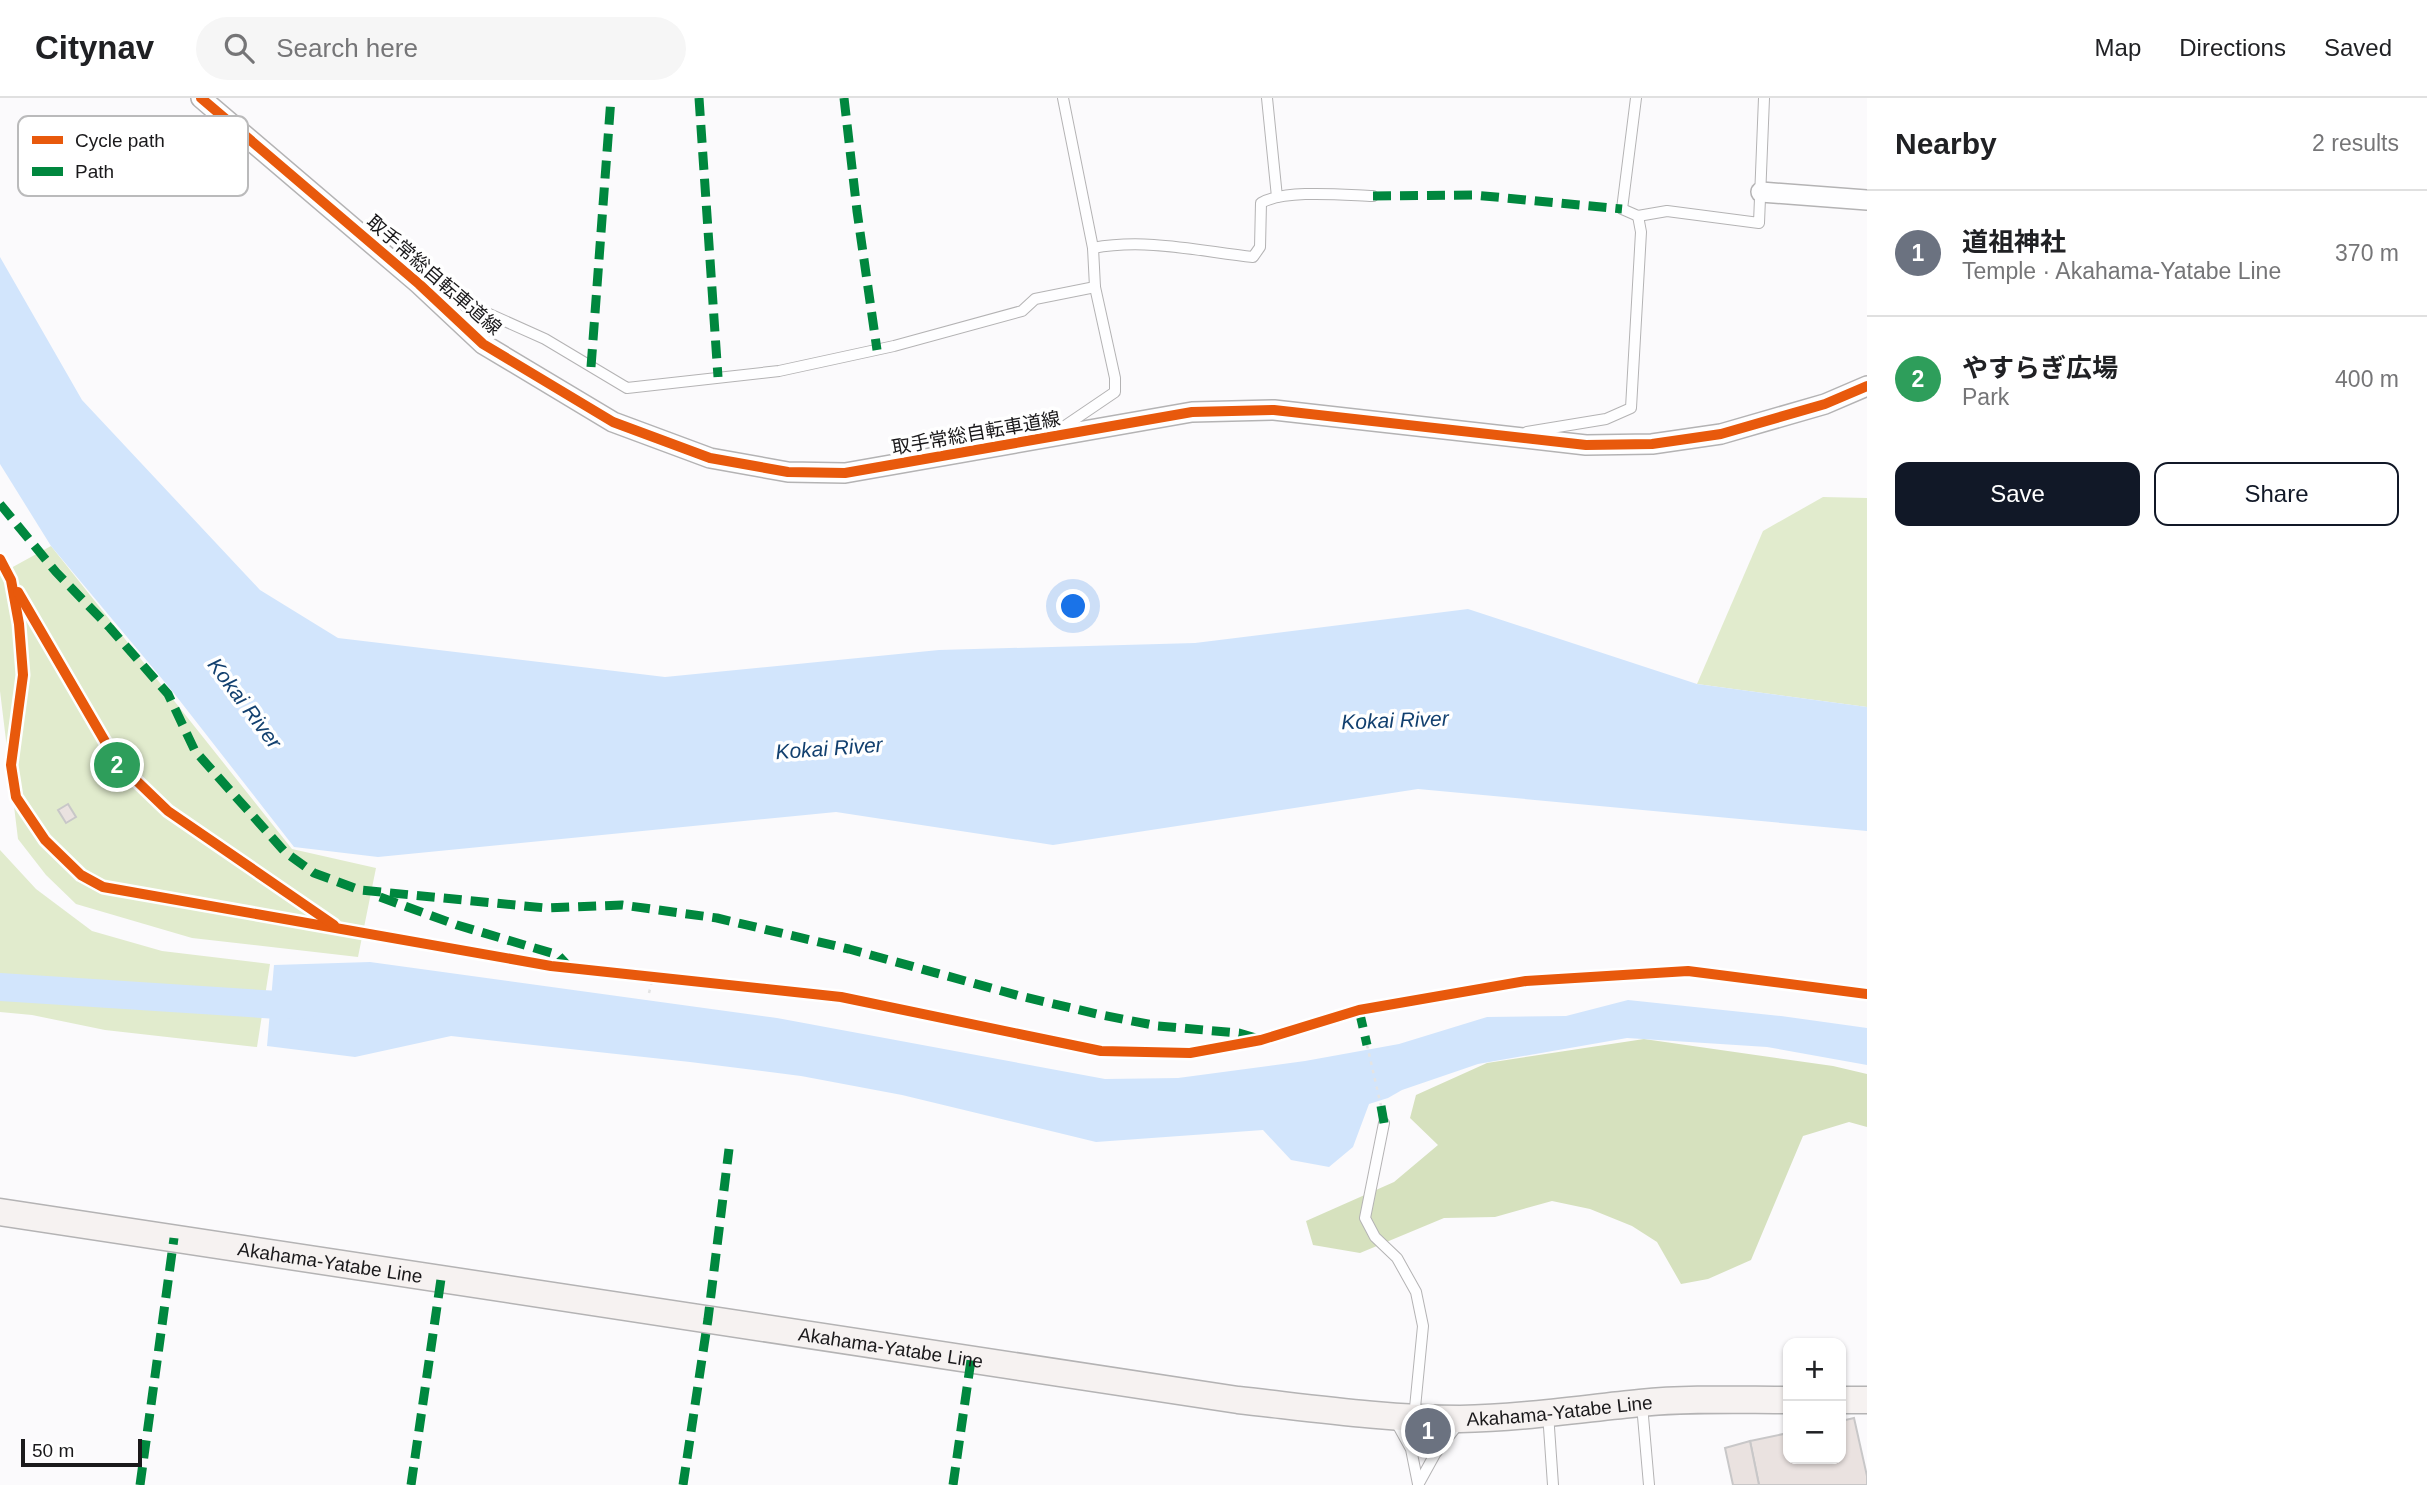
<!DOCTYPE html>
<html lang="en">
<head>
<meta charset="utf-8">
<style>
	:root { --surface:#fff; --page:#f6f6f6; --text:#202124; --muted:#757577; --line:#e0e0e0; --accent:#111827 }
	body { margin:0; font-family:Helvetica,"Noto Sans JP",sans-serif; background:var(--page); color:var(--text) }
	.controls { position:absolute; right:21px; bottom:21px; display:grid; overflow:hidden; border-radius:14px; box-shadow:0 2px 5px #0004 }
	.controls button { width:63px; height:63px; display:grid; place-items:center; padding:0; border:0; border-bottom:2px solid var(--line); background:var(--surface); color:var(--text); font:35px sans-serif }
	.scale { position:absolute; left:21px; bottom:18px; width:121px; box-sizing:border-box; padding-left:7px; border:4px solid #1a191b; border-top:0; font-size:19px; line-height:24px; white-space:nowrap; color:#1a191b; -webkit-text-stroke:5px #fff; paint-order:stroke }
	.you { position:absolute; left:1074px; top:509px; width:24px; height:24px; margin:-18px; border:5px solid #fff; border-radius:50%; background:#1a73e8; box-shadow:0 0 0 10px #1a73e833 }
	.badge { display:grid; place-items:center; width:46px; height:46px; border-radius:50%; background:var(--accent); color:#fff; font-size:23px; font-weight:700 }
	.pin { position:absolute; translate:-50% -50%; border:4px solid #fff; box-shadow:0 2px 7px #0006 }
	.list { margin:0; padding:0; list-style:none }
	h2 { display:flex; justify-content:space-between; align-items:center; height:91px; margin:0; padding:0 28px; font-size:30px }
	h2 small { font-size:23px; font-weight:400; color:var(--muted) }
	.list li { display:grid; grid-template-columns:46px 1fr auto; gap:21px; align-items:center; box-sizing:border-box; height:126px; padding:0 28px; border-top:2px solid var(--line) }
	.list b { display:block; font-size:26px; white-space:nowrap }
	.list p { margin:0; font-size:23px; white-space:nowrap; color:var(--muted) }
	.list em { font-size:23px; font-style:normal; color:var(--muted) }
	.actions { display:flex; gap:14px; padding:21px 28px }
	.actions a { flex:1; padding:16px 0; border:2px solid var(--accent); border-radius:14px; text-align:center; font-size:24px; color:var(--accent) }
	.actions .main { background:var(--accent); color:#fff }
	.icon { flex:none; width:38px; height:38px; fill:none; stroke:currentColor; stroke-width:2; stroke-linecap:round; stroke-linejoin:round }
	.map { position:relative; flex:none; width:1867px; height:1387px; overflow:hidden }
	header { display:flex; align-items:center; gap:42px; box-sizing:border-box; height:98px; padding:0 35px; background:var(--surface); border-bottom:2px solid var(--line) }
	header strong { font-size:33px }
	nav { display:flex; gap:38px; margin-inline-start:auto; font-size:24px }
	.search { width:490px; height:63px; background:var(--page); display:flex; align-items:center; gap:18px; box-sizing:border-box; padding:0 24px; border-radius:38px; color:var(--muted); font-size:26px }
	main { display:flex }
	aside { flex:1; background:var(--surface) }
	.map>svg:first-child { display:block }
	.green { fill:#e1ebcd }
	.forest { fill:#d6e1be }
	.water { fill:#d2e5fc }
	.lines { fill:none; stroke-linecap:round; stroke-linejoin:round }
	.river { stroke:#d2e5fc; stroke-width:28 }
	.building { fill:#eae2e0; stroke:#c8c7c8; stroke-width:2 }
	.service-casing { stroke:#b4b3b4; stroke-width:12 }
	.minor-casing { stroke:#b4b3b4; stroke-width:22 }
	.secondary-casing { stroke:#b4b3b4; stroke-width:29 }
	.path { stroke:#e4e4e4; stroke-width:2.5; stroke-dasharray:3.5 5; stroke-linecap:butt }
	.service { stroke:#fefeff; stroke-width:10 }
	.minor { stroke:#fefeff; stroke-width:19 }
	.secondary { stroke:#f6f2f1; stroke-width:26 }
	.quiet { stroke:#00873e; stroke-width:9; stroke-dasharray:18 9; stroke-linecap:butt }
	.cycleway-casing { stroke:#fff; stroke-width:15 }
	.cycleway { stroke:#e8590c; stroke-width:10 }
	.labels { text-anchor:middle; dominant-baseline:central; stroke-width:7; stroke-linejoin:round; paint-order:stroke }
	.street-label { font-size:19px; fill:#1a191b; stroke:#fff }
	.water-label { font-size:21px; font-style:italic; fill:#12406f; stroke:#fff }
	.key { fill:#fff; stroke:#bababb; stroke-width:2 }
	.key-label { font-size:19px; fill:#1a191b }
</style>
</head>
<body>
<header>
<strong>Citynav</strong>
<div class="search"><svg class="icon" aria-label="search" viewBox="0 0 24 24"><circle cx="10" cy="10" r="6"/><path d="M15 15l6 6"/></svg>Search here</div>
<nav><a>Map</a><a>Directions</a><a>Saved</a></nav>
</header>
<main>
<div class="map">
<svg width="1867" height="1387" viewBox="0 0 1867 1387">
	<rect width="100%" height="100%" fill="#fbfafc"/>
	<g class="green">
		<path d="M1823 399 1867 400V609L1697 586 1763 433Z"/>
		<path d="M51 448 292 751 376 770 358 859 192 840 76 806 46 777 18 741 0 593V476Z"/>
		<path d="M0 752 36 791 92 833 162 853 270 866 257 949 105 932 32 917 0 914Z"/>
	</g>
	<path class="forest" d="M1644 941 1833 968 1867 976V1029L1849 1024 1803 1038 1751 1162 1708 1181 1681 1186 1657 1144 1632 1128 1590 1111 1552 1103 1495 1119 1444 1120 1360 1155 1313 1147 1306 1123 1394 1084 1438 1047 1410 1020 1416 997 1487 965Z"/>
	<g class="water">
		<path d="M0 159 82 302 260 492 338 540 665 579 939 552 1195 545 1468 511 1697 586 1867 609V733L1418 691 1053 747 836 714 378 759 294 749 173 594 51 448 0 366Z"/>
		<path d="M370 864 777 920 1105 981 1178 980 1305 963 1399 946 1487 919 1566 918 1628 902 1781 918 1867 930V967L1767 949 1627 940 1478 966 1402 992 1388 1000 1369 1006 1353 1049 1329 1069 1291 1062 1263 1032 1096 1044 902 997 801 978 690 964 451 938 355 959 267 948 274 867Z"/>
	</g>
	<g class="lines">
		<path class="river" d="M0 889 278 907 308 906"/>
	</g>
	<g class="building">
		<path d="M68 706 76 719 66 725 58 712Z"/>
		<path d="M1854 1320 1867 1378V1387H1759L1750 1343 1788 1335V1361H1841V1323Z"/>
		<path d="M1750 1343 1759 1387H1733L1725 1350Z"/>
	</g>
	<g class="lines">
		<defs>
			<g id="service">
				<path d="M1267 0 1277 99"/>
				<path d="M1636 0 1622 111 1638 118 1667 113 1759 125 1764 0"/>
				<path d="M1093 150C1146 140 1199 153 1253 159L1260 149 1261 105C1285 91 1344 97 1373 98"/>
				<path d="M429 189 545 241 627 290 779 273 894 248 1022 213 1035 201 1095 189"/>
				<path d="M1059 332 1115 294V280L1095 189 1093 150 1063 0"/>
				<path d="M1527 334 1606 321 1631 310 1641 134 1638 118"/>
				<path d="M1384 1025 1365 1120 1375 1139 1397 1160 1416 1194 1423 1228 1414 1320"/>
				<path d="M1642 1307 1649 1387"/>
				<path d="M1548 1315 1553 1387"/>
				<path d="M1395 1322 1411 1351 1418 1386"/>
				<path d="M1418 1387 1435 1356 1460 1324"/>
			</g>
			<g id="minor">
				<path d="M201 0 419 186 483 246 613 324 710 360 788 374 845 375 1192 314 1274 312 1586 347 1652 346 1721 336 1825 306 1867 288"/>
				<path d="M1761 94 1867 102"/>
			</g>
			<g id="secondary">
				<path id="s1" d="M0 1114 1238 1302C1311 1310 1386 1321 1460 1321 1520 1320 1580 1311 1640 1305 1689 1300 1739 1302 1788 1302"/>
				<path d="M1841 1302H1867"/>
			</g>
		</defs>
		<use href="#service" class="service-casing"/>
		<use href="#minor" class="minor-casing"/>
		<use href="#secondary" class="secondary-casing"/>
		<g class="path">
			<path d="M649 895 653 879"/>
			<path d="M1367 947 1381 1008"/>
		</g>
		<use href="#service" class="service"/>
		<use href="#minor" class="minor"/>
		<use href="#secondary" class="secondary"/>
		<g class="quiet">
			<path d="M699 0 718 279"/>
			<path d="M844 0 857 113 877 252"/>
			<path d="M1373 98 1474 97 1622 111"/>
			<path d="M591 269 611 0"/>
			<path d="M0 406 56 474 110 530 168 596 195 653 285 754 314 775 360 792 546 810 622 807 717 820 849 851 1020 898 1097 916 1158 928 1239 935 1256 940"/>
			<path d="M380 799 457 827 558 857 570 870"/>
			<path d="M1359 912 1367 947"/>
			<path d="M1381 1008 1384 1025"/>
			<path d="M140 1387 174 1140"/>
			<path d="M411 1387 441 1181"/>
			<path d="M683 1387 708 1221 729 1051"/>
			<path d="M953 1387 971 1262"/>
		</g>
		<defs>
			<g id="cycleway">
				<path d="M201 0 419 186 483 246 613 324 710 360 788 374 845 375 1192 314 1274 312 1586 347 1652 346 1721 336 1825 306 1867 288"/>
				<path d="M0 461 11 482 19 526 23 577 11 667 16 699 45 742 81 777 103 789 551 868 841 899 1101 953 1190 955 1261 942 1359 912 1526 883 1688 873 1867 896"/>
				<path d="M18 494 117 664 168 713 334 827"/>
			</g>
		</defs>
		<use href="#cycleway" class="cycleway-casing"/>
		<use href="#cycleway" class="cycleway"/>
	</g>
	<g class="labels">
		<g class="street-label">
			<text transform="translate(434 177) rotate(41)">取手常総自転車道線</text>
			<text transform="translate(976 335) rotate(-10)">取手常総自転車道線</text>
			<text stroke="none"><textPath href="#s1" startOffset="334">Akahama-Yatabe Line</textPath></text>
			<text stroke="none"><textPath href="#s1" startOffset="901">Akahama-Yatabe Line</textPath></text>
			<text stroke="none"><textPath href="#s1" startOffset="1575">Akahama-Yatabe Line</textPath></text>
		</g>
		<g class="water-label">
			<text transform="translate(245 605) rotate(53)">Kokai River</text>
			<text transform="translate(1395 622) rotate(-2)">Kokai River</text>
			<text transform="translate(829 650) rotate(-4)">Kokai River</text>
		</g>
	</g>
	<rect x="18" y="18" width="230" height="80" rx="10" class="key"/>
	<rect x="32" y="38" width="31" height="8" fill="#e8590c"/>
	<rect x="32" y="69" width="31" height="9" fill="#00873e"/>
	<g class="key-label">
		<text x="75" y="49">Cycle path</text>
		<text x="75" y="80">Path</text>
	</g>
</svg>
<div class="controls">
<button>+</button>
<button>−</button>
</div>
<div class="scale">50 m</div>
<div class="you"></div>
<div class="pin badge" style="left:1428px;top:1333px;background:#6b7280">1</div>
<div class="pin badge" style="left:117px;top:667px;background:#2e9e5b">2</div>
</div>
<aside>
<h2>Nearby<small>2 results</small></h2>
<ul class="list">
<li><span class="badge" style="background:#6b7280">1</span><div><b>道祖神社</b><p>Temple · Akahama-Yatabe Line</p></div><em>370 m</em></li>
<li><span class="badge" style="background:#2e9e5b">2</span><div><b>やすらぎ広場</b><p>Park</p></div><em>400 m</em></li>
</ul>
<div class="actions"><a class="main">Save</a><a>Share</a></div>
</aside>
</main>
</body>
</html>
